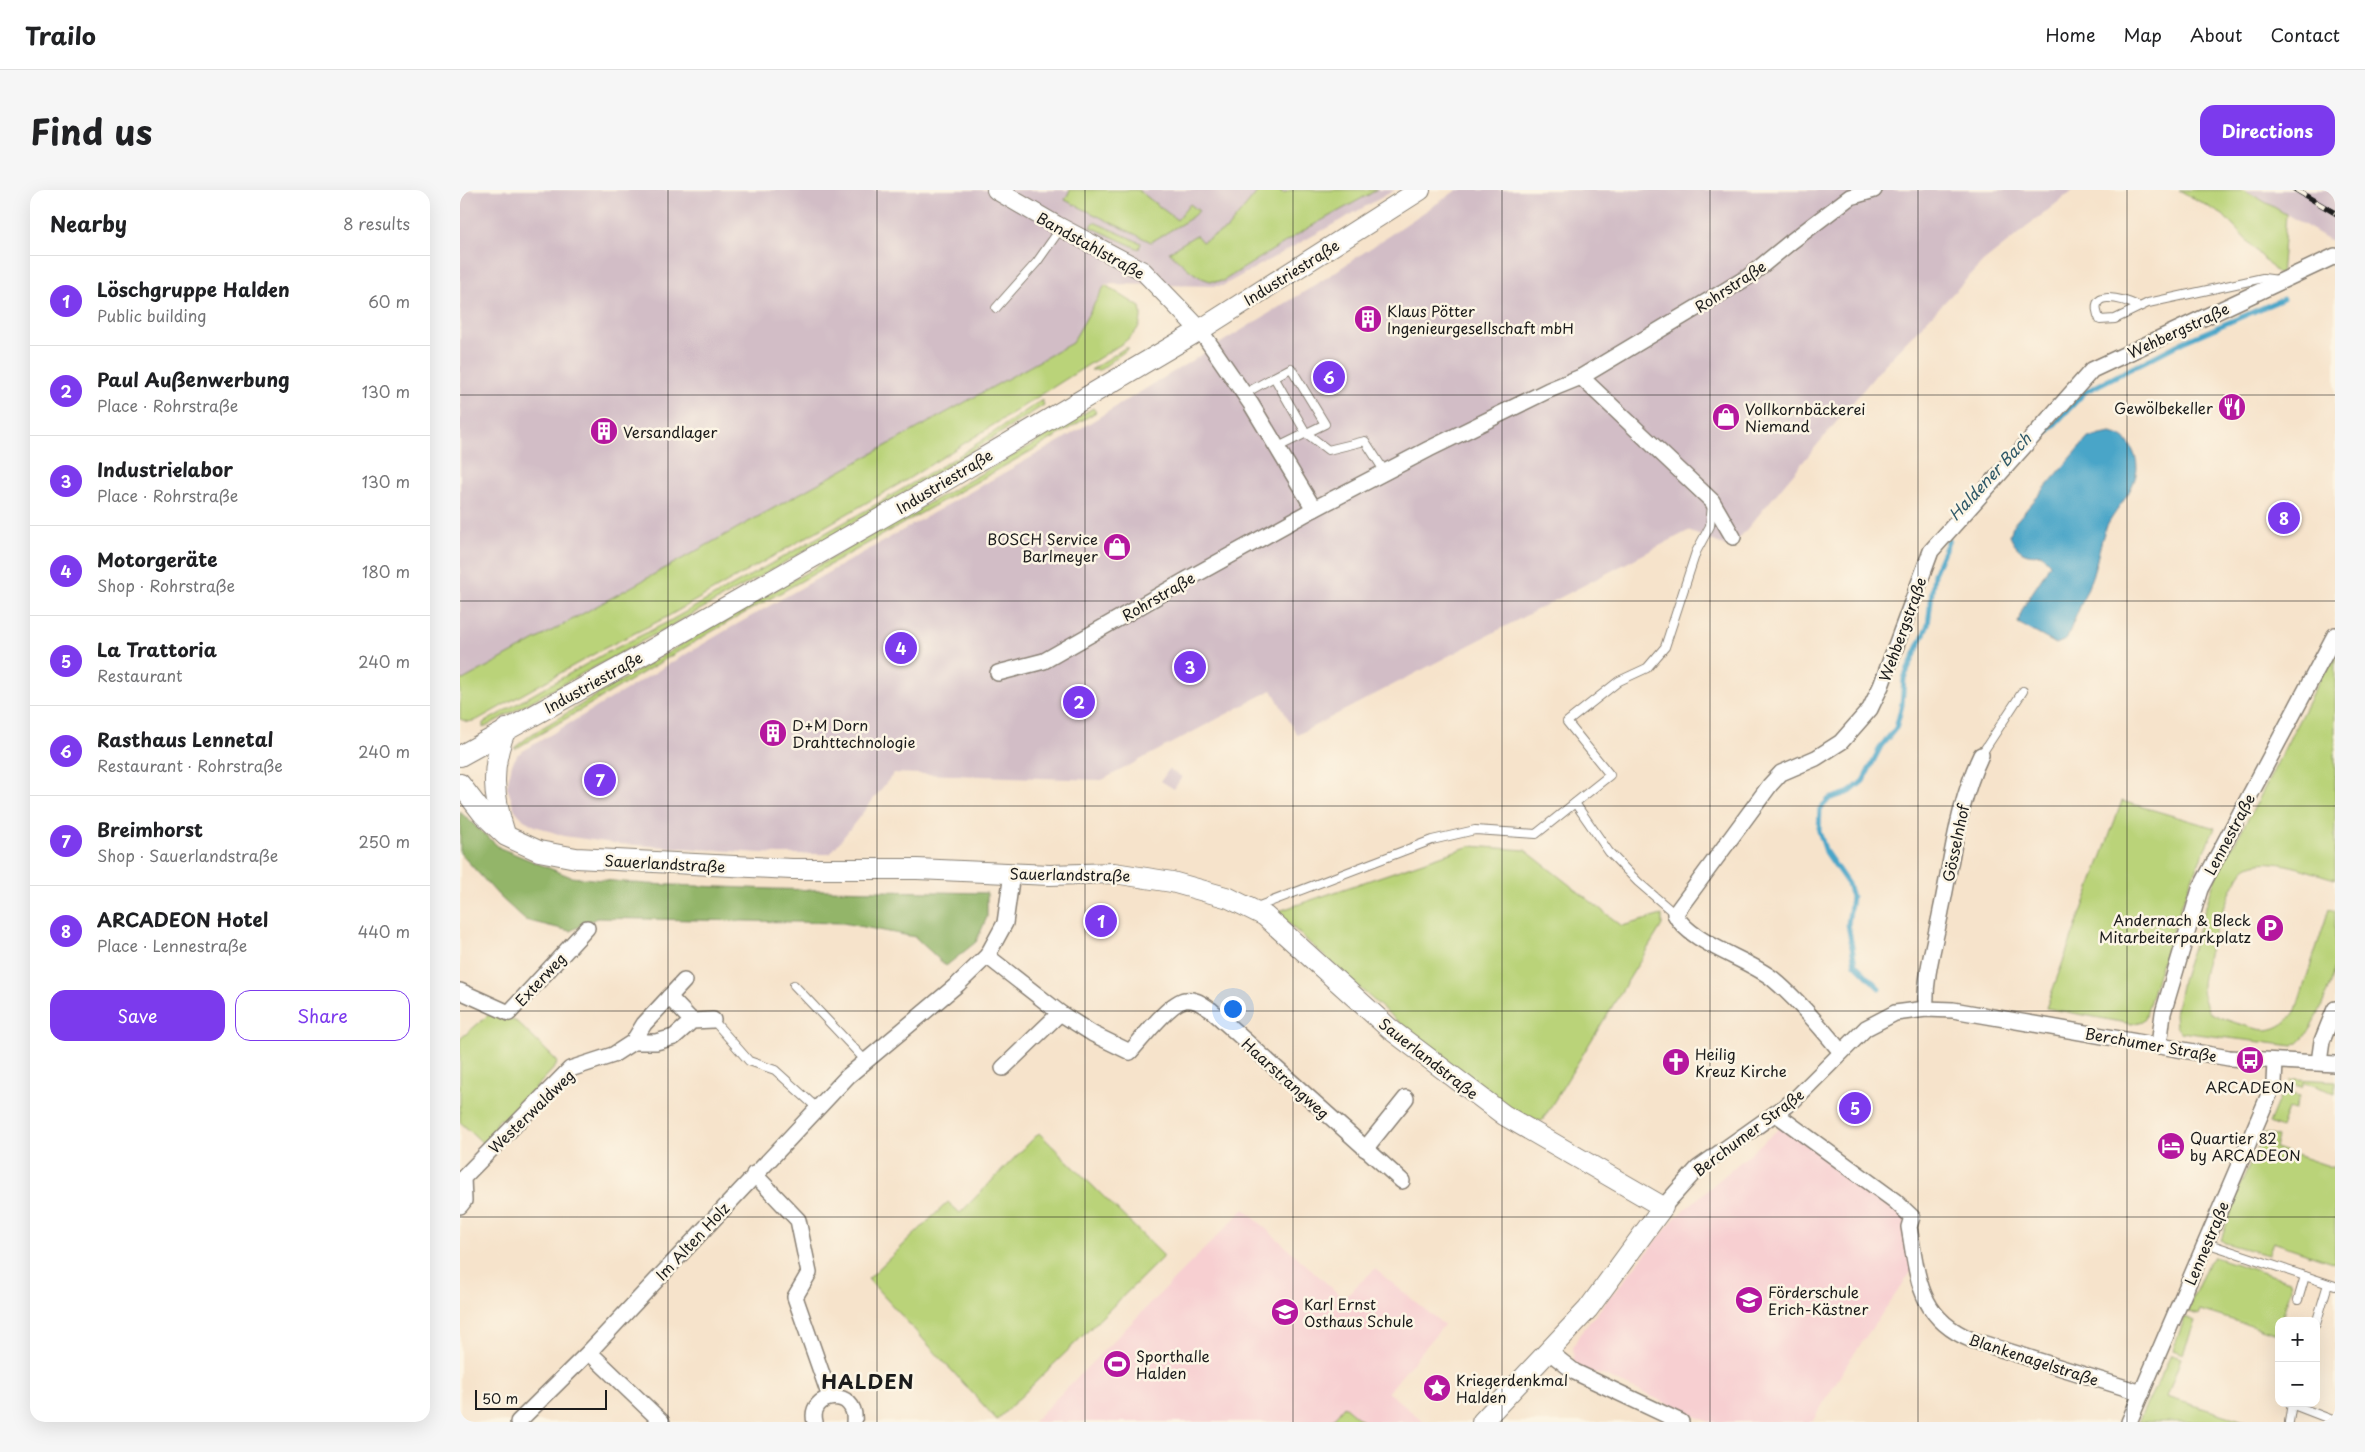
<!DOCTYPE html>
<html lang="en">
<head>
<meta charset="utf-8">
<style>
	:root { --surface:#fff; --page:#f6f6f6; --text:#202124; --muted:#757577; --line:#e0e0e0; --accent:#7c3aed }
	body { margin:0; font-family:"Playpen Sans",sans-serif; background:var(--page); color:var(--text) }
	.controls { position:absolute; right:15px; bottom:15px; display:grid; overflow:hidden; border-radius:10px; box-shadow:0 5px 20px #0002 }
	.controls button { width:45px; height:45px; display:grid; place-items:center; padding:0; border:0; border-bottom:1px solid var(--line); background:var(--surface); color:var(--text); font:25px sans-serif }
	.scale { position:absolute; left:15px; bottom:12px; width:132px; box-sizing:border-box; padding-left:5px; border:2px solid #1c1c1c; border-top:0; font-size:14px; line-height:18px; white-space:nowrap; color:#1c1c1c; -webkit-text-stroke:4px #fcf5e5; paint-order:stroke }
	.you { position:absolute; left:772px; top:818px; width:18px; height:18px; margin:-12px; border:4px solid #fff; border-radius:50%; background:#1a73e8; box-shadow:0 0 0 8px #1a73e833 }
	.badge { display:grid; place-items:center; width:32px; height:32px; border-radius:50%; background:var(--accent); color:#fff; font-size:16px; font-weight:700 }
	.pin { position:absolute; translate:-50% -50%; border:2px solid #fff; box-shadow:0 1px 5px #0006 }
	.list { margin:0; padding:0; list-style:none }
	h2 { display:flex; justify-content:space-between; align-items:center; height:65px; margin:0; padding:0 20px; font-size:21px }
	h2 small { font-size:16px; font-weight:400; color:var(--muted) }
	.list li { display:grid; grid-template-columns:32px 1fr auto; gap:15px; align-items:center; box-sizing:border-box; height:90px; padding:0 20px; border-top:1px solid var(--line) }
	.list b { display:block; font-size:19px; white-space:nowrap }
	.list p { margin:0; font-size:16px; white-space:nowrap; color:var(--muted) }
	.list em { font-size:16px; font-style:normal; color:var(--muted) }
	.actions { display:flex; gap:10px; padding:15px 20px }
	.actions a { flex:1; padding:11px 0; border:1px solid var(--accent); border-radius:15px; text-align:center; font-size:18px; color:var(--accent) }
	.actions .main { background:var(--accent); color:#fff }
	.map { position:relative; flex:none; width:1875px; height:1232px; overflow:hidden; border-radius:15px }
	header { display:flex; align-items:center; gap:30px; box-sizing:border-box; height:70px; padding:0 25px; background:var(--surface); border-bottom:1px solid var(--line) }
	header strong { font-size:24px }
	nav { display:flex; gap:28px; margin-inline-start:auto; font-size:18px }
	.intro { display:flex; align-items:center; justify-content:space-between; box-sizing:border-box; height:120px; padding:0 30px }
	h1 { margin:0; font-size:35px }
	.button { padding:12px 22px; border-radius:15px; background:var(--accent); color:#fff; font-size:18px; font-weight:700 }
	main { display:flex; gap:30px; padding:0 30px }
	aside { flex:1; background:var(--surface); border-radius:15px; box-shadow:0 5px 20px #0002 }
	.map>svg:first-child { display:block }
	.built { fill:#f7cfd1 }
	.industrial { fill:#d2bdc6 }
	.green { fill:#bad379; stroke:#6b784a }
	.forest { fill:#93b569; stroke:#586842 }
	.water { fill:#4aa5c8; stroke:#336072 }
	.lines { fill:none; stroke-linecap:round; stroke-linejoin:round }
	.stream { stroke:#4aa5c8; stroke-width:5 }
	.service-casing { stroke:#898074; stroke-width:10 }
	.minor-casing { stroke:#898074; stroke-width:18 }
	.tertiary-casing { stroke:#898074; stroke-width:20 }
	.secondary-casing { stroke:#898074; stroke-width:22 }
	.service { stroke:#fff; stroke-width:8 }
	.minor { stroke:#fff; stroke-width:15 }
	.tertiary { stroke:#fff; stroke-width:18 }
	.secondary { stroke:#fff; stroke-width:20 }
	.rail-casing { stroke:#1c1c1c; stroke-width:5.5 }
	.rail { stroke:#fcf5e5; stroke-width:4; stroke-dasharray:11; stroke-linecap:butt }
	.grid { fill:none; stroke:#1c1c1c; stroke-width:1; stroke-opacity:0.55 }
	.labels { text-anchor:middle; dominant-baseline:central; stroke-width:5; stroke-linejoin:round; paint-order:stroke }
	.street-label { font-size:15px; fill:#1c1c1c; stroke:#fcf5e5 }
	.poi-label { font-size:15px; fill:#1c1c1c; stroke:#fcf5e5; text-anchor:start }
	.water-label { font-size:16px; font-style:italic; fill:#315a69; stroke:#fcf5e5 }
	.district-label { font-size:20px; font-weight:bold; letter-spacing:1px; fill:#1c1c1c; stroke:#fcf5e5 }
</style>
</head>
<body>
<header>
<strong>Trailo</strong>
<nav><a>Home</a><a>Map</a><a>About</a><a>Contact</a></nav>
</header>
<div class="intro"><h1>Find us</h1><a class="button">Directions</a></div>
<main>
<aside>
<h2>Nearby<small>8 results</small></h2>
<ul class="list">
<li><span class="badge">1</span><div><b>Löschgruppe Halden</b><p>Public building</p></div><em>60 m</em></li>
<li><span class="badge">2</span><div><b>Paul Außenwerbung</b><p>Place · Rohrstraße</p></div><em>130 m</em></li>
<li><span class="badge">3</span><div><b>Industrielabor</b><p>Place · Rohrstraße</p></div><em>130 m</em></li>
<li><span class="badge">4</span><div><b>Motorgeräte</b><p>Shop · Rohrstraße</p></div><em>180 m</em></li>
<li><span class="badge">5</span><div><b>La Trattoria</b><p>Restaurant</p></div><em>240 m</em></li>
<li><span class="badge">6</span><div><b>Rasthaus Lennetal</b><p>Restaurant · Rohrstraße</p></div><em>240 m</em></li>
<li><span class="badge">7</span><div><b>Breimhorst</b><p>Shop · Sauerlandstraße</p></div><em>250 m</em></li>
<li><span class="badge">8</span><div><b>ARCADEON Hotel</b><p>Place · Lennestraße</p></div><em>440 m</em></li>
</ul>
<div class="actions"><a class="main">Save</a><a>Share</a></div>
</aside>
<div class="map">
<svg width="1875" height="1232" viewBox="0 0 1875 1232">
	<rect width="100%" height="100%" fill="#fcf5e5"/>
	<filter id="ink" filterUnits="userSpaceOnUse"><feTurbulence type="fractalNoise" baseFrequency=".02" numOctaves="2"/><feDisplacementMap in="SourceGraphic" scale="10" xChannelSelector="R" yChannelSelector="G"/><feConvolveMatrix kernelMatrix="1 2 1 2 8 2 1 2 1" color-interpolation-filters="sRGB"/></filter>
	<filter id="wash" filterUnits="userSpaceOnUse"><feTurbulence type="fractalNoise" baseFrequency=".0096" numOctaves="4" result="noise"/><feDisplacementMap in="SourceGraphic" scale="20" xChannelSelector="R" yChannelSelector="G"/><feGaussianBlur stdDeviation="1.12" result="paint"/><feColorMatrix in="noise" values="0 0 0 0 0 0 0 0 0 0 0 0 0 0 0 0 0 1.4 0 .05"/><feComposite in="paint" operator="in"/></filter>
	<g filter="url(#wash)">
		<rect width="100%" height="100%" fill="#f6e3cb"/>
		<g class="built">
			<path d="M1322 936 1444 1021 1456 1075 1391 1168 1352 1232H1249L1143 1185 1124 1180 1114 1171 1113 1157 1119 1145 1215 1028Z"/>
			<path d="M784 1019 883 1108 915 1079 984 1135 928 1202 964 1232H573Z"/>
		</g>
		<g class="industrial">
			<path d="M0 0H935L762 96 645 94 612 153 3 491 0 489Z"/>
			<path d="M997 0H1613L1523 72 1424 175 1271 358 1228 341 837 545 812 500 642 590 434 583 370 664H319L160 654 104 646 75 636 64 630 55 620 47 597 52 574 58 564 265 441 600 251 857 94Z"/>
			<path d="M1784 0H1875V53L1826 24Z"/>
			<path d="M709 579 722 587 714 599 701 591Z"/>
		</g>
		<g class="green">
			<path d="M610 0H678L717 30 730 14 739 21 728 30 691 52 605 10Z"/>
			<path d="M799 0H817L824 3 830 0H917L848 38 763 91C740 95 725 75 709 62L736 45 742 52 767 39Z"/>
			<path d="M1719 0H1784L1826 24 1821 87 1763 25Z"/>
			<path d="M634 32 681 53 679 59 631 37Z"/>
			<path d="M645 95 680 117C684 135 676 143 663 153L448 289 205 428 143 459 17 530 8 532 0 529V489L3 490 612 153Z"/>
			<path d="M665 158H669L640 180H631Z"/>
			<path d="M582 210 584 215C477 285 367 349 256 411 178 454 100 495 23 538V533L39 524 144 464 206 433 417 314 497 267Z"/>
			<path d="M633 218 636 222 585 253 251 442 55 559 54 558 72 544 266 428 570 256Z"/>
			<path d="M1875 459V689C1852 683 1811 665 1789 676 1771 684 1740 779 1742 800 1743 807 1746 815 1749 822 1759 828 1795 840 1806 840 1819 839 1830 830 1836 820L1869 719 1875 721C1875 738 1875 755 1875 772 1873 792 1852 849 1833 856L1721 842 1716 836 1715 824 1722 791 1755 688 1798 611Z"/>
			<path d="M1662 611 1755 638C1724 699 1704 763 1685 828L1682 831 1672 834 1586 818Z"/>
			<path d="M1010 656 1065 660 1162 736 1202 725V735L1082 931C1042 920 1011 892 979 866 923 820 869 771 816 722Z"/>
			<path d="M32 822 57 832 97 871 96 876 44 932 41 928 34 936 38 939 24 954 0 932V849Z"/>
			<path d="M1836 889 1875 891V903L1844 892 1842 897 1834 895 1830 890Z"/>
			<path d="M1822 902 1840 906 1835 920 1828 918 1821 938 1809 933Z"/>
			<path d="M579 943 704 1066 537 1230 408 1089 488 1012 500 1023Z"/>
			<path d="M1804 943 1818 947 1815 958 1875 978V1073L1813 1052 1808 1065 1765 1053 1761 1050 1780 995Z"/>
			<path d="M1754 1067 1830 1091 1831 1098 1821 1131H1819L1817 1144 1740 1120 1738 1125 1727 1121 1749 1071Z"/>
			<path d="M1725 1127 1735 1131 1723 1164 1713 1160Z"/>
			<path d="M1711 1165 1721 1168 1707 1207 1787 1232H1678Z"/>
			<path d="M884 1216 903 1232H871Z"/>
		</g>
		<path class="forest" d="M0 622 40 658 111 687 186 694 312 699 527 703V727L516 752 486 776 455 747 383 733 137 728 110 741 65 730 40 707 0 663Z"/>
		<path class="water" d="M1650 243C1662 245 1668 250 1673 261 1688 290 1656 316 1645 340 1640 353 1638 368 1634 381 1626 405 1615 427 1606 450L1596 454 1558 433C1562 412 1581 393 1590 374L1581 364C1565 367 1556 360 1550 346L1553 335 1628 248Z"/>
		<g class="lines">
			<g class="stream">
				<path d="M1577 253 1625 202 1723 152 1823 109"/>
				<path d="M1419 798 1395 774 1388 734 1392 707 1388 694 1366 662 1359 641 1360 619 1369 609 1390 602 1403 591 1421 556 1436 538 1442 515 1444 488 1468 435 1474 384 1489 350"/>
			</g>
		</g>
	</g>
	<g filter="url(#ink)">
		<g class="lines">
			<defs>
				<g id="service">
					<path d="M1678 116C1662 108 1625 98 1640 130L1655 129 1688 113 1803 88 1819 90"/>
					<path d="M536 118 577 72 601 38"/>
					<path d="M814 187 831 178 865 234 818 257"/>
					<path d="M784 204 814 187 846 243 868 260 905 251 925 282"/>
					<path d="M1521 565 1563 501"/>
					<path d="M1115 613 1149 662 1178 692 1215 724"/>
					<path d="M794 718 972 650 1015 640 1076 644 1150 585 1107 532 1159 491 1187 478 1205 457 1236 362 1250 336 1252 314"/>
					<path d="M334 795 405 870"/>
					<path d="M253 830 289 871 315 880 357 918"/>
					<path d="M1746 1053 1875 1096"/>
					<path d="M1838 1110 1845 1086"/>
					<path d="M1856 1134 1868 1094"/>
					<path d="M1831 1214 1875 1231"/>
					<path d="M1829 1232 1832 1213"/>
				</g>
				<g id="minor">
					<path d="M1121 187 1252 311 1273 347"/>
					<path d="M854 319 969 259 1089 200 1121 187 1288 87 1332 51 1390 7 1414 0"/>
					<path d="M538 483 584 471 726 390 854 319 791 214 740 140"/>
					<path d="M527 766 600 823 633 844 670 862C682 849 710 812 725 810 735 808 743 815 751 820L942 991"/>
					<path d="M0 801 49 823 127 738"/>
					<path d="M209 807 232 831"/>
					<path d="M1466 819C1464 786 1475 753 1481 721 1492 669 1498 613 1521 565"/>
					<path d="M173 852 184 834 224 791"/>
					<path d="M1699 856 1703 823 1740 699 1875 445"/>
					<path d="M1381 862C1360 836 1338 810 1313 789 1287 768 1229 753 1215 724L1310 595 1321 583 1356 568 1381 552 1410 519 1421 496 1471 361 1632 180 1875 66"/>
					<path d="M1859 872 1862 851 1875 819"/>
					<path d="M543 878 600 823"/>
					<path d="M1316 924 1435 1011 1452 1027 1449 1037C1458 1087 1458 1128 1512 1150L1682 1203"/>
					<path d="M905 959 946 908"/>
					<path d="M294 984 338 1030 349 1083 335 1107 370 1207"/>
					<path d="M0 1016 4 1011 3 988 110 879 153 865 173 852H196L214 847 232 831 253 830"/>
					<path d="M1203 1017 1238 978 1334 910 1406 838 1435 823 1466 819 1493 820 1769 868 1875 874"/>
					<path d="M1088 1161 1115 1182 1221 1232"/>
					<path d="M129 1162 202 1232"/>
					<path d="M58 1232 129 1162 388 886 498 794 527 766 545 733 552 683"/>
					<path d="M355 1232C347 1202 398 1197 394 1232"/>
					<path d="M1669 1232 1814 893 1815 872"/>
				</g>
				<path id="tertiary" d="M536 0 596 35 683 81 740 140"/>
				<g id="secondary">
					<path d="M0 566 172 471 449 312 740 140 960 0"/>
					<path d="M0 594 23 624 46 646 79 661 116 668 332 679H457L590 685 654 683 712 692 769 708 805 726 930 839 1044 925 1203 1017 1128 1119 1022 1232"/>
					<path d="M45 644C33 607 30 576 46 539"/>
				</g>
			</defs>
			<use href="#service" class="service-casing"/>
			<use href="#minor" class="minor-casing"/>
			<use href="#tertiary" class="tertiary-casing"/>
			<use href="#secondary" class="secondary-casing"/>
			<use href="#service" class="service"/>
			<use href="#minor" class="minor"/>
			<use href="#tertiary" class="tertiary"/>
			<use href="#secondary" class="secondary"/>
			<defs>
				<path id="rail" d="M1836 0 1875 23"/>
			</defs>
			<use href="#rail" class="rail-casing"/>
			<use href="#rail" class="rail"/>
		</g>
	</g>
	<path class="grid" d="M208 0V1232M417 0V1232M625 0V1232M833 0V1232M1042 0V1232M1250 0V1232M1458 0V1232M1667 0V1232M0 205H1875M0 411H1875M0 616H1875M0 821H1875M0 1027H1875"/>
	<defs>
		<symbol id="building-disc" viewBox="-11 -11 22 22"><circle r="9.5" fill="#b5179e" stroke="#fcf5e5"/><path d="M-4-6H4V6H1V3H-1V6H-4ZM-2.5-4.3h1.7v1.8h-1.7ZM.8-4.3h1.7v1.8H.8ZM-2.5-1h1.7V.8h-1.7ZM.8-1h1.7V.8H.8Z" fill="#fff"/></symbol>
		<symbol id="restaurant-disc" viewBox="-11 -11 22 22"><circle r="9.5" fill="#b5179e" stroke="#fcf5e5"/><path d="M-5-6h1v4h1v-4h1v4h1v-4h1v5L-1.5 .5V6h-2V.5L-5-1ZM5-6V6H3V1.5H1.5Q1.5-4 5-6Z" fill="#fff"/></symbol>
		<symbol id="shop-disc" viewBox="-11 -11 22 22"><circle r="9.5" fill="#b5179e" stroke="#fcf5e5"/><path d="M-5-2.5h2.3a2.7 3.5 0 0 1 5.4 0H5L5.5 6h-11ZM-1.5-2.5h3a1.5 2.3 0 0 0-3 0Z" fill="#fff"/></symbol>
		<symbol id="parking-disc" viewBox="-11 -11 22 22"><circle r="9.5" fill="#b5179e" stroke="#fcf5e5"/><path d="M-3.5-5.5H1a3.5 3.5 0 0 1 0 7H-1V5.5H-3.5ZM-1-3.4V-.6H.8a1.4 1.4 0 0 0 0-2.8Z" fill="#fff"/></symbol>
		<symbol id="bus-disc" viewBox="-11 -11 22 22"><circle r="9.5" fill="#b5179e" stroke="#fcf5e5"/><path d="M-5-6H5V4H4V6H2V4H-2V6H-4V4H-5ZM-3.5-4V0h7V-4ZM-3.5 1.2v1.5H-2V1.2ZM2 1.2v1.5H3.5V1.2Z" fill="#fff"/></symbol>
		<symbol id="church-disc" viewBox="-11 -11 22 22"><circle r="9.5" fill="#b5179e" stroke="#fcf5e5"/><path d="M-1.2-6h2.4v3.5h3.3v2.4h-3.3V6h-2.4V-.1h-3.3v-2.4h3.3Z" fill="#fff"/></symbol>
		<symbol id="hotel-disc" viewBox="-11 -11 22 22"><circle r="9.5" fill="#b5179e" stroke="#fcf5e5"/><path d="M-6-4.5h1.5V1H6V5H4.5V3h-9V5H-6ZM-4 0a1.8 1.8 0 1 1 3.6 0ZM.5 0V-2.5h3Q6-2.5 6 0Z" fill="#fff"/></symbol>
		<symbol id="school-disc" viewBox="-11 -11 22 22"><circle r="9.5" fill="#b5179e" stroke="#fcf5e5"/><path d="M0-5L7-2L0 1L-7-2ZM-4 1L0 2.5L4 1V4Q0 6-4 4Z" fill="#fff"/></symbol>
		<symbol id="stadium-disc" viewBox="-11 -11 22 22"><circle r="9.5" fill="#b5179e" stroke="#fcf5e5"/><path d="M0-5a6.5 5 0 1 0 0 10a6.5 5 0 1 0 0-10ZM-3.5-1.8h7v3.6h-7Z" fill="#fff"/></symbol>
		<symbol id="sight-disc" viewBox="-11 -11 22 22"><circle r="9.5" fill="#b5179e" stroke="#fcf5e5"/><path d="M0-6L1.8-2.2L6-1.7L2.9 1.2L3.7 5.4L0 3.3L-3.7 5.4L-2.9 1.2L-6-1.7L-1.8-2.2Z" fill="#fff"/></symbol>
	</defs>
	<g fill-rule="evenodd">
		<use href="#building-disc" x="892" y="113" width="32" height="32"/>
		<use href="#restaurant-disc" x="1756" y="201" width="32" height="32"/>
		<use href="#shop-disc" x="1250" y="211" width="32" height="32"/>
		<use href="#building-disc" x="128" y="225" width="32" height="32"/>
		<use href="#shop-disc" x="641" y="341" width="32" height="32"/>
		<use href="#building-disc" x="297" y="527" width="32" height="32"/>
		<use href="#parking-disc" x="1794" y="722" width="32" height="32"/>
		<use href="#bus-disc" x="1774" y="854" width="32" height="32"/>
		<use href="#church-disc" x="1200" y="856" width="32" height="32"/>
		<use href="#hotel-disc" x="1695" y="940" width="32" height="32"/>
		<use href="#school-disc" x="1273" y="1094" width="32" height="32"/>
		<use href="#school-disc" x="809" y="1106" width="32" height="32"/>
		<use href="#stadium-disc" x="641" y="1158" width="32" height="32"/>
		<use href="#sight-disc" x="961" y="1182" width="32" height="32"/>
	</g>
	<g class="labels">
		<g class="street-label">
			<text transform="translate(631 55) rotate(29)">Bandstahlstraße</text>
			<text transform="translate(831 82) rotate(-32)">Industriestraße</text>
			<text transform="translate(1270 96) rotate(-33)">Rohrstraße</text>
			<text transform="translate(1718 140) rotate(-25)">Wehbergstraße</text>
			<text transform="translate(484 291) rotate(-31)">Industriestraße</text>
			<text transform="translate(698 406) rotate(-30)">Rohrstraße</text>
			<text transform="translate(1442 439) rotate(-70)">Wehbergstraße</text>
			<text transform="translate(133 492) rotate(-29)">Industriestraße</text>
			<text transform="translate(1769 644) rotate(-62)">Lennestraße</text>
			<text transform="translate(1495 653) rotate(-78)">Gösselnhof</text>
			<text transform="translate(205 673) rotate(3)">Sauerlandstraße</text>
			<text transform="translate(610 684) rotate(1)">Sauerlandstraße</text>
			<text transform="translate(80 789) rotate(-47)">Exterweg</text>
			<text transform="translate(1691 854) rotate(10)">Berchumer Straße</text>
			<text transform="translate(969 868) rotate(38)">Sauerlandstraße</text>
			<text transform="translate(826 888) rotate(42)">Haarstrangweg</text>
			<text transform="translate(71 921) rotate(-44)">Westerwaldweg</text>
			<text transform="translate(1288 942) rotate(-37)">Berchumer Straße</text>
			<text transform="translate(232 1051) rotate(-47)">Im Alten Holz</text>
			<text transform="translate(1746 1053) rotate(-67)">Lennestraße</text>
			<text transform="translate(1574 1169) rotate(18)">Blankenagelstraße</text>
		</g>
		<g class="poi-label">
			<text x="927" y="120">Klaus Pötter<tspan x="927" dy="17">Ingenieurgesellschaft mbH</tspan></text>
			<text x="1753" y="217" text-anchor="end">Gewölbekeller</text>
			<text x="1285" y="218">Vollkornbäckerei<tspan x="1285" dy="17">Niemand</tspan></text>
			<text x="163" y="241">Versandlager</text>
			<text x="638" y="348" text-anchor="end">BOSCH Service<tspan x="638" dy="17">Barlmeyer</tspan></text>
			<text x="332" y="534">D+M Dorn<tspan x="332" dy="17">Drahttechnologie</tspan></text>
			<text x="1791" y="729" text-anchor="end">Andernach &amp; Bleck<tspan x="1791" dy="17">Mitarbeiterparkplatz</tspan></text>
			<text x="1235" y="863">Heilig<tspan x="1235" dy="17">Kreuz Kirche</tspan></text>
			<text x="1790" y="896" text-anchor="middle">ARCADEON</text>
			<text x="1730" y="947">Quartier 82<tspan x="1730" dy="17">by ARCADEON</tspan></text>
			<text x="1308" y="1101">Förderschule<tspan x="1308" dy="17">Erich-Kästner</tspan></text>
			<text x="844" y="1113">Karl Ernst<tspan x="844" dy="17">Osthaus Schule</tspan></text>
			<text x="676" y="1165">Sporthalle<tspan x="676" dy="17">Halden</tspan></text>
			<text x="996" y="1189">Kriegerdenkmal<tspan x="996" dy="17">Halden</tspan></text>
		</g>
		<g class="water-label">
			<text transform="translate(1529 286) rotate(-47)">Haldener Bach</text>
		</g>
		<g class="district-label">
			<text x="408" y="1191">HALDEN</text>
		</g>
	</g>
</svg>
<div class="controls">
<button>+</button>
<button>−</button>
</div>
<div class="scale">50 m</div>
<div class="you"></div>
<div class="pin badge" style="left:641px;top:731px">1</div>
<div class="pin badge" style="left:619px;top:512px">2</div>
<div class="pin badge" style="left:730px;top:477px">3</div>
<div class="pin badge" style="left:441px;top:458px">4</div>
<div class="pin badge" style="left:1395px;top:918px">5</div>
<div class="pin badge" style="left:869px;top:187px">6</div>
<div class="pin badge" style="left:140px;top:590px">7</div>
<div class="pin badge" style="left:1824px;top:328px">8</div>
</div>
</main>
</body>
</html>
